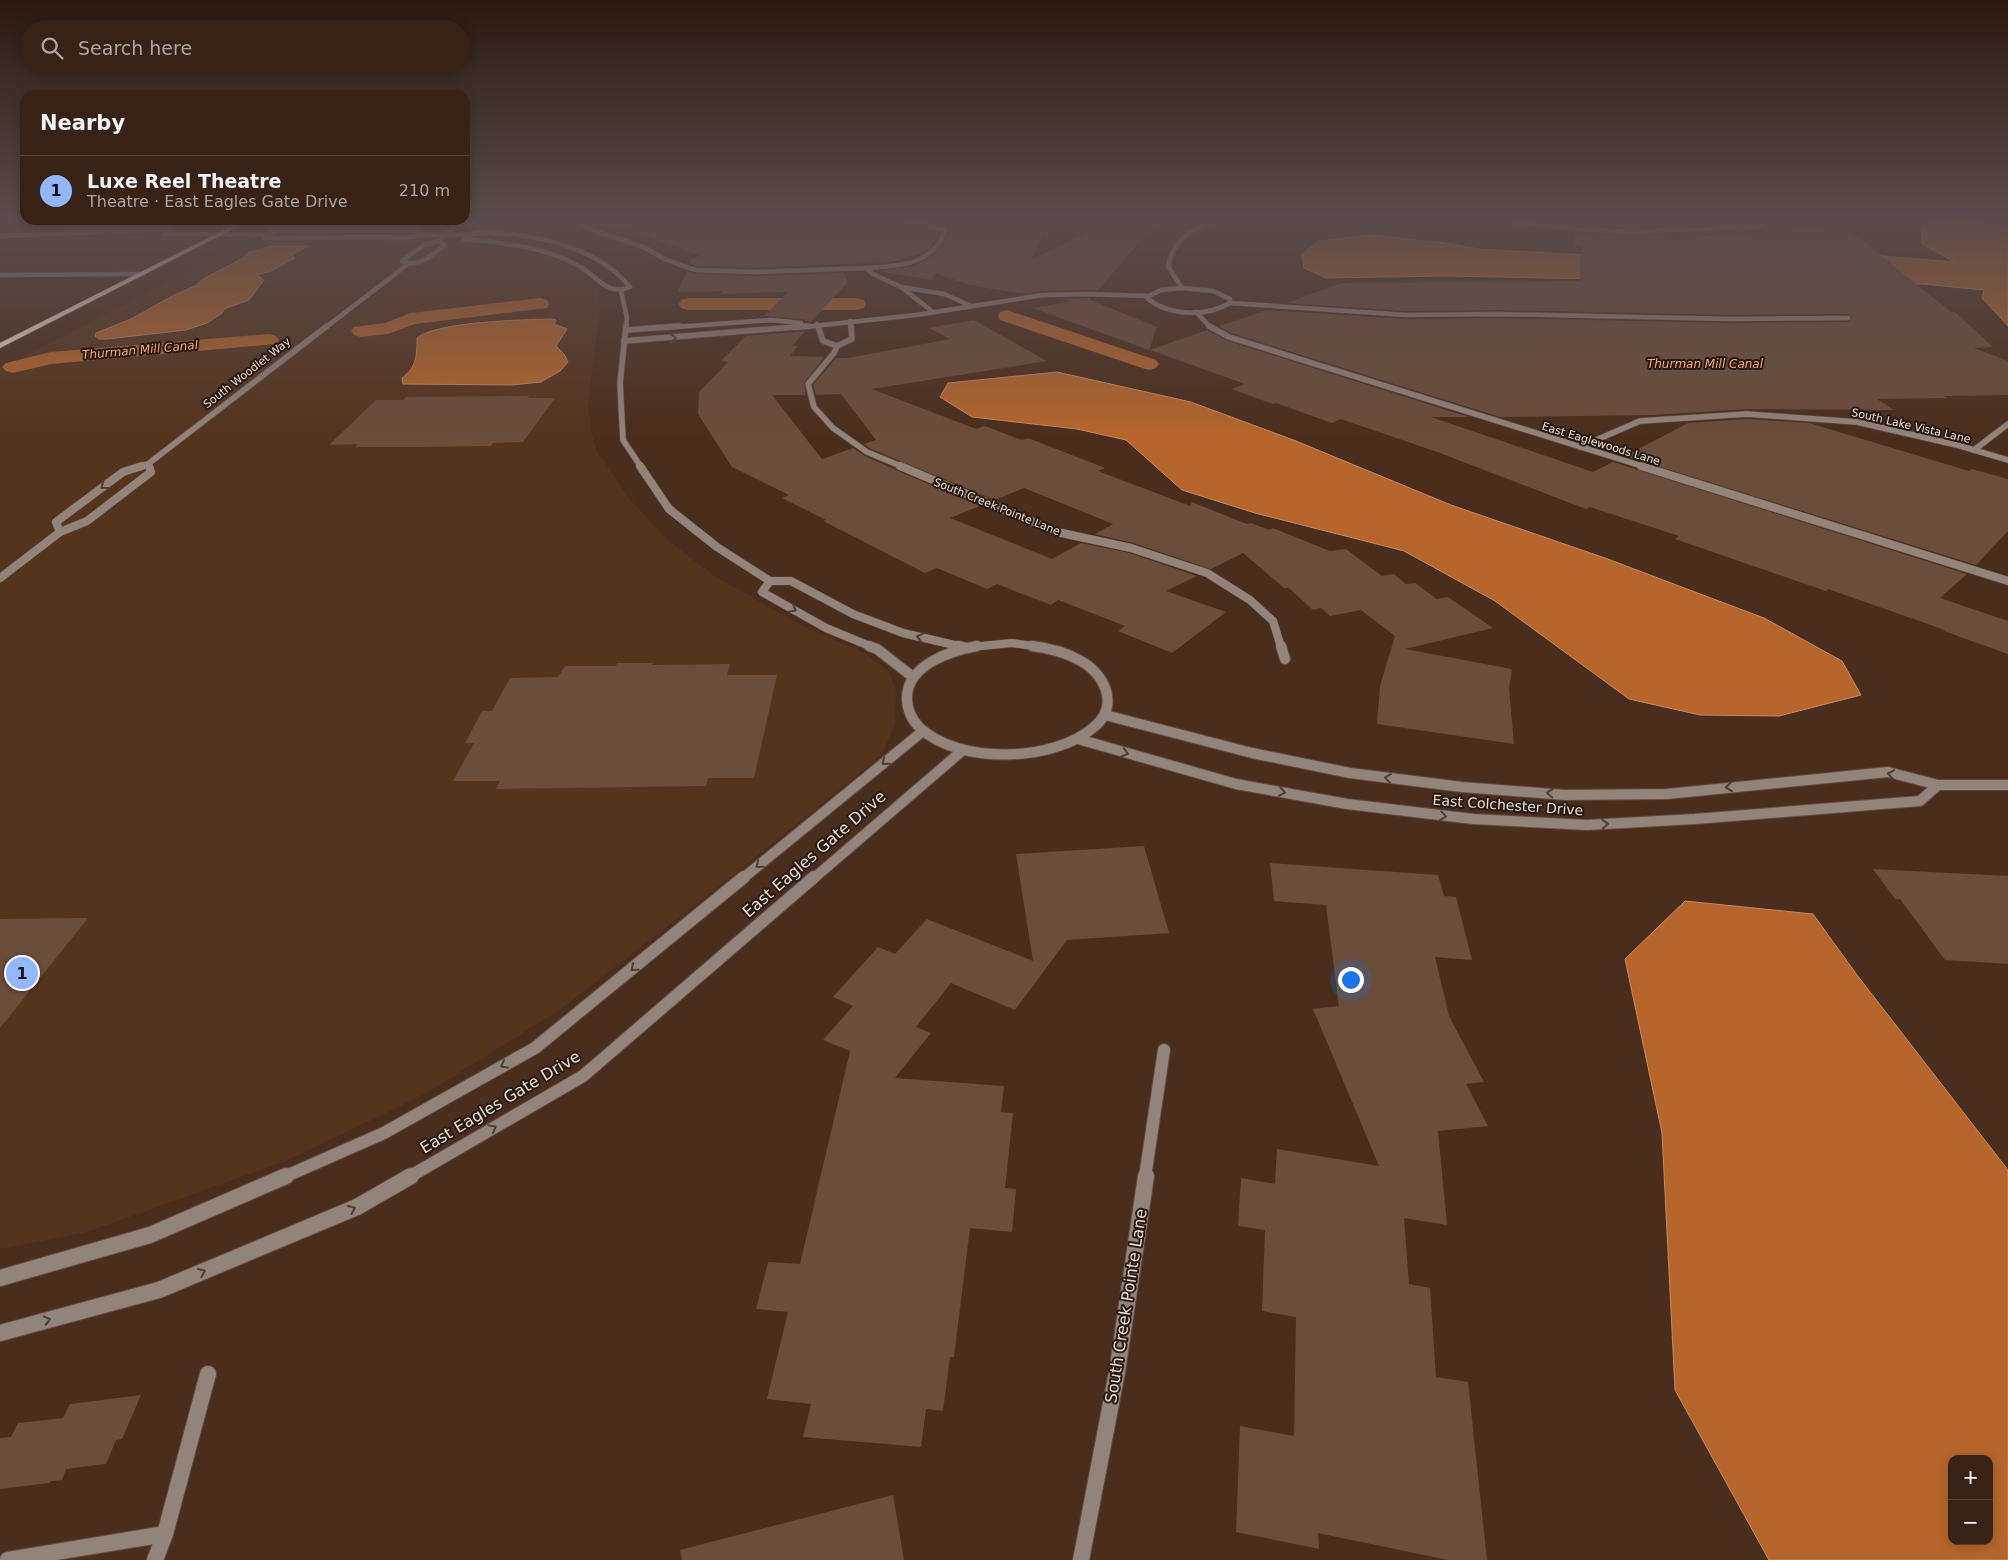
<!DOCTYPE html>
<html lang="en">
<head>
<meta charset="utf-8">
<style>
	:root { --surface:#382216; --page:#432f23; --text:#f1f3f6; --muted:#aba4a1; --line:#523f35; --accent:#93b7fd }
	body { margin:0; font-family:"DejaVu Sans",sans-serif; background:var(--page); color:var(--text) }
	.controls { position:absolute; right:15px; bottom:15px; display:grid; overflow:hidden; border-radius:10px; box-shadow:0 2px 12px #0003 }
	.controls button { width:45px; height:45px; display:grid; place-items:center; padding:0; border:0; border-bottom:1px solid var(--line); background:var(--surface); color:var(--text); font:25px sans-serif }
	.you { position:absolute; left:1350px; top:979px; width:18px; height:18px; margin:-12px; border:4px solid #fff; border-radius:50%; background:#1a73e8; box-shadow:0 0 0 8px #1a73e833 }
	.badge { display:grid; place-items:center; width:32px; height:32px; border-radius:50%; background:var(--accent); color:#111; font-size:16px; font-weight:700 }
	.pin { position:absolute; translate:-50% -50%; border:2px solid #fff; box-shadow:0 1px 5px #0006 }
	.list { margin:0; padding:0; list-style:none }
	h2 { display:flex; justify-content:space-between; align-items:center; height:65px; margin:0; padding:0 20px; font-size:21px }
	h2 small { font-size:16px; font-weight:400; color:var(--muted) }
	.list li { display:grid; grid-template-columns:32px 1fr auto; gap:15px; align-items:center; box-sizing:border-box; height:70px; padding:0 20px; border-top:1px solid var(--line) }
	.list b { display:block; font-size:19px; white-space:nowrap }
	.list p { margin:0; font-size:16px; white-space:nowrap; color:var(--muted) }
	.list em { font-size:16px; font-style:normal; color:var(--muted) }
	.icon { flex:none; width:28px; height:28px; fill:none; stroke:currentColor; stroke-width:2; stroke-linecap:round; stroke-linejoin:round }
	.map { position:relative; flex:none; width:2008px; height:1560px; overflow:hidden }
	.search { position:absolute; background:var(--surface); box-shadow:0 2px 12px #0003; left:20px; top:20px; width:450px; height:55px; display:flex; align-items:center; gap:12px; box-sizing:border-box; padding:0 18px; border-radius:28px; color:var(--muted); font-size:19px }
	.panel { position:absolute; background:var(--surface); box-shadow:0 2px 12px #0003; left:20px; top:90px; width:450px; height:135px; border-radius:15px }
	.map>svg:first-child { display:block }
	.built { fill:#55341e }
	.water { fill:#b6662c; stroke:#c78a5e; fill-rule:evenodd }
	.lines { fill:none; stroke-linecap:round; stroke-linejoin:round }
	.canal { fill:#b6662c; fill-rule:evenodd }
	.building { fill:#6a4d3b }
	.minor-far5-casing { stroke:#644a3a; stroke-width:5 }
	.minor-far4-casing { stroke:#644a3a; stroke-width:7 }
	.minor-far3-casing { stroke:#644a3a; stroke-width:9 }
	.minor-far2-casing { stroke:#644a3a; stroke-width:12 }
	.minor-far1-casing { stroke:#644a3a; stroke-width:14 }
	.minor-casing { stroke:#644a3a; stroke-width:18 }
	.tertiary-far5-casing { stroke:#644a3a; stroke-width:5 }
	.tertiary-far4-casing { stroke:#644a3a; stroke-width:7 }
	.tertiary-far3-casing { stroke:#644a3a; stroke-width:9 }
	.tertiary-far2-casing { stroke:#644a3a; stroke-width:12 }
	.tertiary-far1-casing { stroke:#644a3a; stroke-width:14 }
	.tertiary-casing { stroke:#644a3a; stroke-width:18 }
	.trunk-casing { stroke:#644a3a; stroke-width:2 }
	.minor-far5 { stroke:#92837b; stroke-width:4.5 }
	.minor-far4 { stroke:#92837b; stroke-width:5.5 }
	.minor-far3 { stroke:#92837b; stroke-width:8 }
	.minor-far2 { stroke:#92837b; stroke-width:10 }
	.minor-far1 { stroke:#92837b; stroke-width:12 }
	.minor { stroke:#92837b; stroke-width:16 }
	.tertiary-far5 { stroke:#92837b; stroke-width:4.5 }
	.tertiary-far4 { stroke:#92837b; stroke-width:5.5 }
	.tertiary-far3 { stroke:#92837b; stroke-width:8 }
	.tertiary-far2 { stroke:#92837b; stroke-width:10 }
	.tertiary-far1 { stroke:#92837b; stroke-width:12 }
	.tertiary { stroke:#92837b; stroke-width:16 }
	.trunk { fill:#f6e4d8; fill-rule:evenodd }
	.oneway { stroke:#4c3f37 }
	.labels { text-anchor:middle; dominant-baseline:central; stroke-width:4; stroke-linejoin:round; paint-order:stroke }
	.far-street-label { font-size:11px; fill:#eeddd2; stroke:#271a12 }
	.far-water-label { font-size:12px; font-style:italic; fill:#fea871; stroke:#271a12 }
	.street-label { font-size:14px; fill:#eeddd2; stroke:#271a12 }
	.near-street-label { font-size:16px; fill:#eeddd2; stroke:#271a12 }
</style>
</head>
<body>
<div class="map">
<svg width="2008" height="1560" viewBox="0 0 2008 1560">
	<rect width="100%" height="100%" fill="#4a2e1d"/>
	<path class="built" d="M410 240 482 243 549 256 578 268 598 287 600 308 588 405 592 435 598 455 603 459 627 496 666 539 717 578 807 628 865 653 889 672 896 691 895 724 881 756 718 887 561 1009 423 1095 288 1160 87 1232 0 1249V369L238 245 256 241Z"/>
	<g class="water">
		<path d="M1926 218H1965L2008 226V326L1982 298 1984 290 1922 284 1794 283 1446 276 1326 278 1304 268 1302 254 1319 241 1372 235 1444 243 1479 249 1679 260 1846 253 1954 262 1922 244 1921 228Z"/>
		<path d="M270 246H308L292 255 295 258 271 271 257 275 264 280 249 300 224 309 222 313 207 323 186 330 107 339H99L95 336 96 333 131 319 174 295 195 286 205 278 243 258 248 253Z"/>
		<path d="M552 319 556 320 554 324 567 329 556 346 564 354 568 362 560 371 541 382 512 385 403 384 402 378C417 367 417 355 417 338 439 321 522 320 552 319Z"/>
		<path d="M1057 372 1191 402 1296 441 1451 505 1605 558 1764 618 1842 661 1861 695 1779 716 1700 715 1629 699 1495 601 1404 551 1255 513 1182 490 1126 440 1077 429 972 417 940 397 948 383Z"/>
		<path d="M1685 901 1813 914 1857 975 2008 1170V1560H1769L1675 1390 1662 1133 1625 959ZM1952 1459H1989V1541H1952Z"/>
	</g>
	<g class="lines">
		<g class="canal">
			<path d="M540 298 547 300 549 304 547 308 415 324 388 334 361 337 354 335 351 331 354 327 385 323 411 313Z"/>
			<path d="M688 298H857L864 300 866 304 864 308 857 310H688L681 308 679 304 681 300Z"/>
			<path d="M1007 310 1156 360 1159 364 1156 368 1149 370 1142 368 1000 320 998 316 1000 312Z"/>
			<path d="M269 334 276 336 279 340 276 344 51 364 13 373 6 371 2 367 6 363 51 352Z"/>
		</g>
	</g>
	<g class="building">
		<path d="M607 218H860L864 222 916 226 939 233 929 248 921 254 889 262 755 268 696 266 690 264 692 258 701 256 606 222Z"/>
		<path d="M919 218H981L974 222 1048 225 1031 260 1116 218H1160L1098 290 1043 291 1025 294 969 285 936 273 932 280 877 271 914 266 934 255 943 245 949 232 948 228Z"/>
		<path d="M1578 218H1673L1672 226 1632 228 1577 225Z"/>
		<path d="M1843 225 1951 312H1955L1993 347 1974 348 2008 361V395L1943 396 1948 398 1877 399 1894 410 1747 409 1654 415 1500 417 1231 333 1219 326 1267 310 1406 319 1496 318 1732 323 1849 322 1852 317 1848 314 1732 315 1496 310 1406 311 1286 303 1342 283 1580 281 1581 247 1573 246 1575 233 1632 236 1671 234V239Z"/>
		<path d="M687 271 695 274 755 276 843 273 848 282 811 322 801 319 764 316 788 292 722 294 723 291 678 292Z"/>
		<path d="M1091 298 1090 300 1157 327 1149 350 1033 308 1073 301 1060 299Z"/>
		<path d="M974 320 1047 361 872 389 976 429 985 426 1022 440 1028 438 1105 468 1098 471 1190 506 1192 502 1247 524 1251 523 1269 530 1273 528 1330 551 1346 549 1382 576 1394 574 1406 584 1415 583 1437 599 1448 597 1493 628 1405 649 1512 669 1509 689 1514 744 1377 724 1380 686 1395 636 1361 610 1330 616 1321 608 1313 610 1289 588H1284L1243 553 1211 569 1133 543 1095 534 1113 524 1024 488 995 500 869 448 864 444 876 440 841 394 816 395 813 385 836 358H848L950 339 929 328Z"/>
		<path d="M1207 330 1228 341 1469 417H1431L1593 472 1613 462 1967 574 1940 598 2008 621V654L1944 631 1945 630 1828 589 1826 591 1675 539 1679 536 1590 507 1586 509 1440 453 1341 419 1332 423 1276 403 1273 404 1232 389 1245 384 1150 350Z"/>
		<path d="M805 331 792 346H798L790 356 824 357 804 383 806 395H772L822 459 853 448 865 456 898 471 980 506 950 518 1052 559 1081 543 1130 553 1197 576 1166 591 1226 612 1172 653 1118 631 1125 626 1058 600 1051 605 997 584 987 589 937 568 925 573 823 521 826 520 782 498 789 495 732 467 698 414 699 392 728 362 721 361 746 336Z"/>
		<path d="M530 396 528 398H555L523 442 493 443 491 446 422 447H355L358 444 329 445 376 400H403L406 397Z"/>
		<path d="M1747 419 1809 423 1969 471 1972 469 2008 479V531L1976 565 1625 456 1688 423Z"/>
		<path d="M617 663H653L652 665 730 664 727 675H777L754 778H708L706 786 496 789 500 781H453L474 743H465L482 711H492L510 678 558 677 565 666H616Z"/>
		<path d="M1144 846 1169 933 1067 940 1015 1010 951 983 916 1027 931 1033 895 1078 1004 1086 1001 1112 1013 1113 1005 1188 1016 1189 1012 1232 970 1228 954 1357H950L943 1411 926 1409 921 1447 803 1437 811 1404 767 1399 788 1312 756 1309 768 1262 800 1264 850 1051 823 1040 853 1006 833 997 878 947 895 954 927 919 1033 961 1016 854Z"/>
		<path d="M1270 863 1438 875 1444 896 1456 897 1472 960 1435 957 1449 1016 1484 1082 1466 1084 1488 1126 1438 1131 1447 1225 1404 1218 1409 1284 1430 1288 1436 1377 1468 1382 1487 1560H1448L1318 1533 1319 1549 1236 1532 1240 1426 1294 1436 1296 1317 1262 1311 1265 1230 1238 1226 1241 1178 1275 1184 1277 1149 1379 1166 1313 1009 1339 1006 1326 905 1274 901Z"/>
		<path d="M1873 869 2008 876V964L1945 960 1900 899H1895Z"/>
		<path d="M88 918 0 1028V919Z"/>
		<path d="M141 1395 122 1439 116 1440 106 1464 66 1469 62 1480 51 1481 49 1483 0 1489V1438L11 1437 18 1423 63 1418 70 1404Z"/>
		<path d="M893 1495 904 1560H682L680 1550Z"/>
	</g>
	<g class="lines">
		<defs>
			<g id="minor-far5">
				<path d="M581 218 580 224 589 229 644 247 664 259 695 270 755 272 866 268 873 274 901 287"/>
				<path d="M864 218 917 222 945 231C933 266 897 266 866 268"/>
				<path d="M1483 218 1588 230 1632 232 1762 226"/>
				<path d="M468 220 475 221 468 226H451L458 221Z"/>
				<path d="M165 234H221"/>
				<path d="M0 236 150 230H171L170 233"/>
				<path d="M439 241 445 245C433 254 418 269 402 261L424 245Z"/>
				<path d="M439 241 444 234 456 227"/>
				<path d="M0 275 143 274"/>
				<path d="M1182 288 1213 291 1230 299V303C1206 317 1170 316 1148 299L1149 296 1161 290Z"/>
				<path d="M1182 288 1168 266C1174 238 1194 227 1220 218"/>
				<path d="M1230 303 1406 315 1496 314 1732 319 1848 318"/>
				<path d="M933 312 901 287 944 294 969 305"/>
				<path d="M1196 312 1211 328"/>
				<path d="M850 321 851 328"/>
				<path d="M817 324 818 328"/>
				<path d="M325 328 408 264"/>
				<path d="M662 328 771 320 801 323"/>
				<path d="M795 328 916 315 1043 295 1088 294 1149 296"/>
			</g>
			<g id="minor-far4">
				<path d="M818 326 823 341 837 346 852 339 851 326"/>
				<path d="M1209 326 1229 337 1645 467"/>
				<path d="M626 330 680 326"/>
				<path d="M624 341 808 326"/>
				<path d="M837 346 834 353 808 384 814 407 833 428 867 452 903 467"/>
				<path d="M1580 447 1640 421 1747 414 1857 422 1957 445 2008 460"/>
				<path d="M1974 450 2008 424"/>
				<path d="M148 464 149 467"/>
				<path d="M138 467 148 464 327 326"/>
			</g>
			<g id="minor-far3">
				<path d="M900 466 1057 532 1131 548 1207 573 1250 600 1273 621 1281 647"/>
				<path d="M1641 466 2008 581"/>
				<path d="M60 532 56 522 123 472 142 466"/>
				<path d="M0 578 60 532 87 521 151 472 149 466"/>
			</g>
			<path id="minor-far2" d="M1281 646 1285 659"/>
			<path id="minor-far1" d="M1145 1177 1164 1050"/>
			<g id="minor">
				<path d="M8 1560 165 1534"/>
				<path d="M155 1560 165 1534 208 1374"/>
				<path d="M1081 1560 1117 1372 1146 1176"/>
			</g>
			<g id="tertiary-far5">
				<path d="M468 220 469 218"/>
				<path d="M221 234 265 235 277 231 418 230 419 234"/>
				<path d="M265 235V238L409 237C427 233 445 235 463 235 469 235 476 233 482 233 532 233 597 246 630 287 606 297 597 275 577 265 542 246 502 243 464 239L469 236"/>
				<path d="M621 291 627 318 626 328"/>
			</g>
			<path id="tertiary-far4" d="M626 326 620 383 623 440 641 467"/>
			<g id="tertiary-far3">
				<path d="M640 466 669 509 717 547 770 581H791L853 614 903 633 963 647"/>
				<path d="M770 581 762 592 826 628 872 647"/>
				<path d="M971 647 1012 643 1040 647"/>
			</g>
			<g id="tertiary-far2">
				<path d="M869 646 877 649 913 677"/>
				<path d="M958 646 967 648"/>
				<path d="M977 646C950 651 907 665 907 698 907 710 912 720 920 728 960 765 1054 762 1094 727 1120 706 1105 673 1079 660 1065 652 1048 648 1032 646"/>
				<path d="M1105 715 1252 753 1350 773 1462 787 1565 795 1667 794 1888 772 1938 785H2008"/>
				<path d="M1078 739 1236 784 1347 804 1473 819 1587 825 1695 819 1920 801 1938 785"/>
				<path d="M742 879 923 731"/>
				<path d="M813 879 963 750"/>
			</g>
			<g id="tertiary-far1">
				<path d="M284 1177 384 1133 535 1048 744 877"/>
				<path d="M409 1177 583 1076 814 877"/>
			</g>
			<g id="tertiary">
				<path d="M0 1278 150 1235 286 1176"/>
				<path d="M0 1333 159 1290 357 1207 411 1176"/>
			</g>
			<path id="trunk" d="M244 220H251L0 348V343Z"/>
		</defs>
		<use href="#minor-far5" class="minor-far5-casing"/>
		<use href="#minor-far4" class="minor-far4-casing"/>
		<use href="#minor-far3" class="minor-far3-casing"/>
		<use href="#minor-far2" class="minor-far2-casing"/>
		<use href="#minor-far1" class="minor-far1-casing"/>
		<use href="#minor" class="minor-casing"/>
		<use href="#tertiary-far5" class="tertiary-far5-casing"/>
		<use href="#tertiary-far4" class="tertiary-far4-casing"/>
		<use href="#tertiary-far3" class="tertiary-far3-casing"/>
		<use href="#tertiary-far2" class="tertiary-far2-casing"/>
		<use href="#tertiary-far1" class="tertiary-far1-casing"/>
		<use href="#tertiary" class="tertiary-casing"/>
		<use href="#trunk" class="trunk-casing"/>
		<use href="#minor-far5" class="minor-far5"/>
		<use href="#minor-far4" class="minor-far4"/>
		<use href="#minor-far3" class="minor-far3"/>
		<use href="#minor-far2" class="minor-far2"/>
		<use href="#minor-far1" class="minor-far1"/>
		<use href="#minor" class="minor"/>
		<use href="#tertiary-far5" class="tertiary-far5"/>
		<use href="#tertiary-far4" class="tertiary-far4"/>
		<use href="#tertiary-far3" class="tertiary-far3"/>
		<use href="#tertiary-far2" class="tertiary-far2"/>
		<use href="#tertiary-far1" class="tertiary-far1"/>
		<use href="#tertiary" class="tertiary"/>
		<use href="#trunk" class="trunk"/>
	</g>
	<defs><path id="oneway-chevron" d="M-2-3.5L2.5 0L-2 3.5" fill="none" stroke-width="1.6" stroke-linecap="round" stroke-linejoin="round" transform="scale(1.25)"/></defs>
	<g class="oneway">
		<use href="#oneway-chevron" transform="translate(673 338) rotate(-4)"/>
		<use href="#oneway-chevron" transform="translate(104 486) rotate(144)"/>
		<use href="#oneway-chevron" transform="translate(793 609) rotate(29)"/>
		<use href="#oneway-chevron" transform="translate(920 637) rotate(-167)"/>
		<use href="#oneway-chevron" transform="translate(1125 753) rotate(16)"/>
		<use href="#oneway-chevron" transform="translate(885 762) rotate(140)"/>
		<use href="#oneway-chevron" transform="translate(1891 774) rotate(-171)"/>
		<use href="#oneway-chevron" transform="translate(1388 778) rotate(-173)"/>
		<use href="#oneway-chevron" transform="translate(1729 787) rotate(174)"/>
		<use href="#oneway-chevron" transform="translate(1282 792) rotate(11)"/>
		<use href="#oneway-chevron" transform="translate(1550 793) rotate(-176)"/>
		<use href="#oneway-chevron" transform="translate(1443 816) rotate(7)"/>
		<use href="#oneway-chevron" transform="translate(1605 824) rotate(-3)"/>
		<use href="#oneway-chevron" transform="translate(759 865) rotate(141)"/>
		<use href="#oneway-chevron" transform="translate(634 968) rotate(141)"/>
		<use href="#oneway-chevron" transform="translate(504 1065) rotate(151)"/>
		<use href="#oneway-chevron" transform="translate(493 1128) rotate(-30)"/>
		<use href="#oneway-chevron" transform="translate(352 1209) rotate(-24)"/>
		<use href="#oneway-chevron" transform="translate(202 1272) rotate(-23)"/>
		<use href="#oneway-chevron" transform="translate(47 1320) rotate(-15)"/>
	</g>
	<linearGradient id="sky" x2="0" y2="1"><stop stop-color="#291910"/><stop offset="0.5" stop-color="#5a4c4c"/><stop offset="1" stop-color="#5a4c4c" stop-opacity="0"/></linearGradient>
	<rect width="2008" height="437" fill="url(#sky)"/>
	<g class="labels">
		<g class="far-street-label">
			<text transform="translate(247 373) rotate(-38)">South Woodlet Way</text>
			<text transform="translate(1911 426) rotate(13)">South Lake Vista Lane</text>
			<text transform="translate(1601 444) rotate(17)">East Eaglewoods Lane</text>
			<text transform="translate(997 507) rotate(22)">South Creek Pointe Lane</text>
		</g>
		<g class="far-water-label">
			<text transform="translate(140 350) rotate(-5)">Thurman Mill Canal</text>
			<text x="1705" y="364">Thurman Mill Canal</text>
		</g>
		<g class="street-label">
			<text transform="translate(1508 805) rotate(4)">East Colchester Drive</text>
		</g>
		<g class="near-street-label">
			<text transform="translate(814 854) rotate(-41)">East Eagles Gate Drive</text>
			<text transform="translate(500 1102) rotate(-31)">East Eagles Gate Drive</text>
			<text transform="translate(1126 1306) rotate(-81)">South Creek Pointe Lane</text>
		</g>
	</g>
</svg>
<div class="controls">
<button>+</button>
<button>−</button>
</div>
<div class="you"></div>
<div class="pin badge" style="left:22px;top:973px">1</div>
<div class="search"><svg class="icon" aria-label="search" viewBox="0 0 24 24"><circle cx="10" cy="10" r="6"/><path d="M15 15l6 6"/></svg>Search here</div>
<section class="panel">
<h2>Nearby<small></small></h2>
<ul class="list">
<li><span class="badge">1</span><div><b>Luxe Reel Theatre</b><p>Theatre · East Eagles Gate Drive</p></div><em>210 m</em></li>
</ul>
</section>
</div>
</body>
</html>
